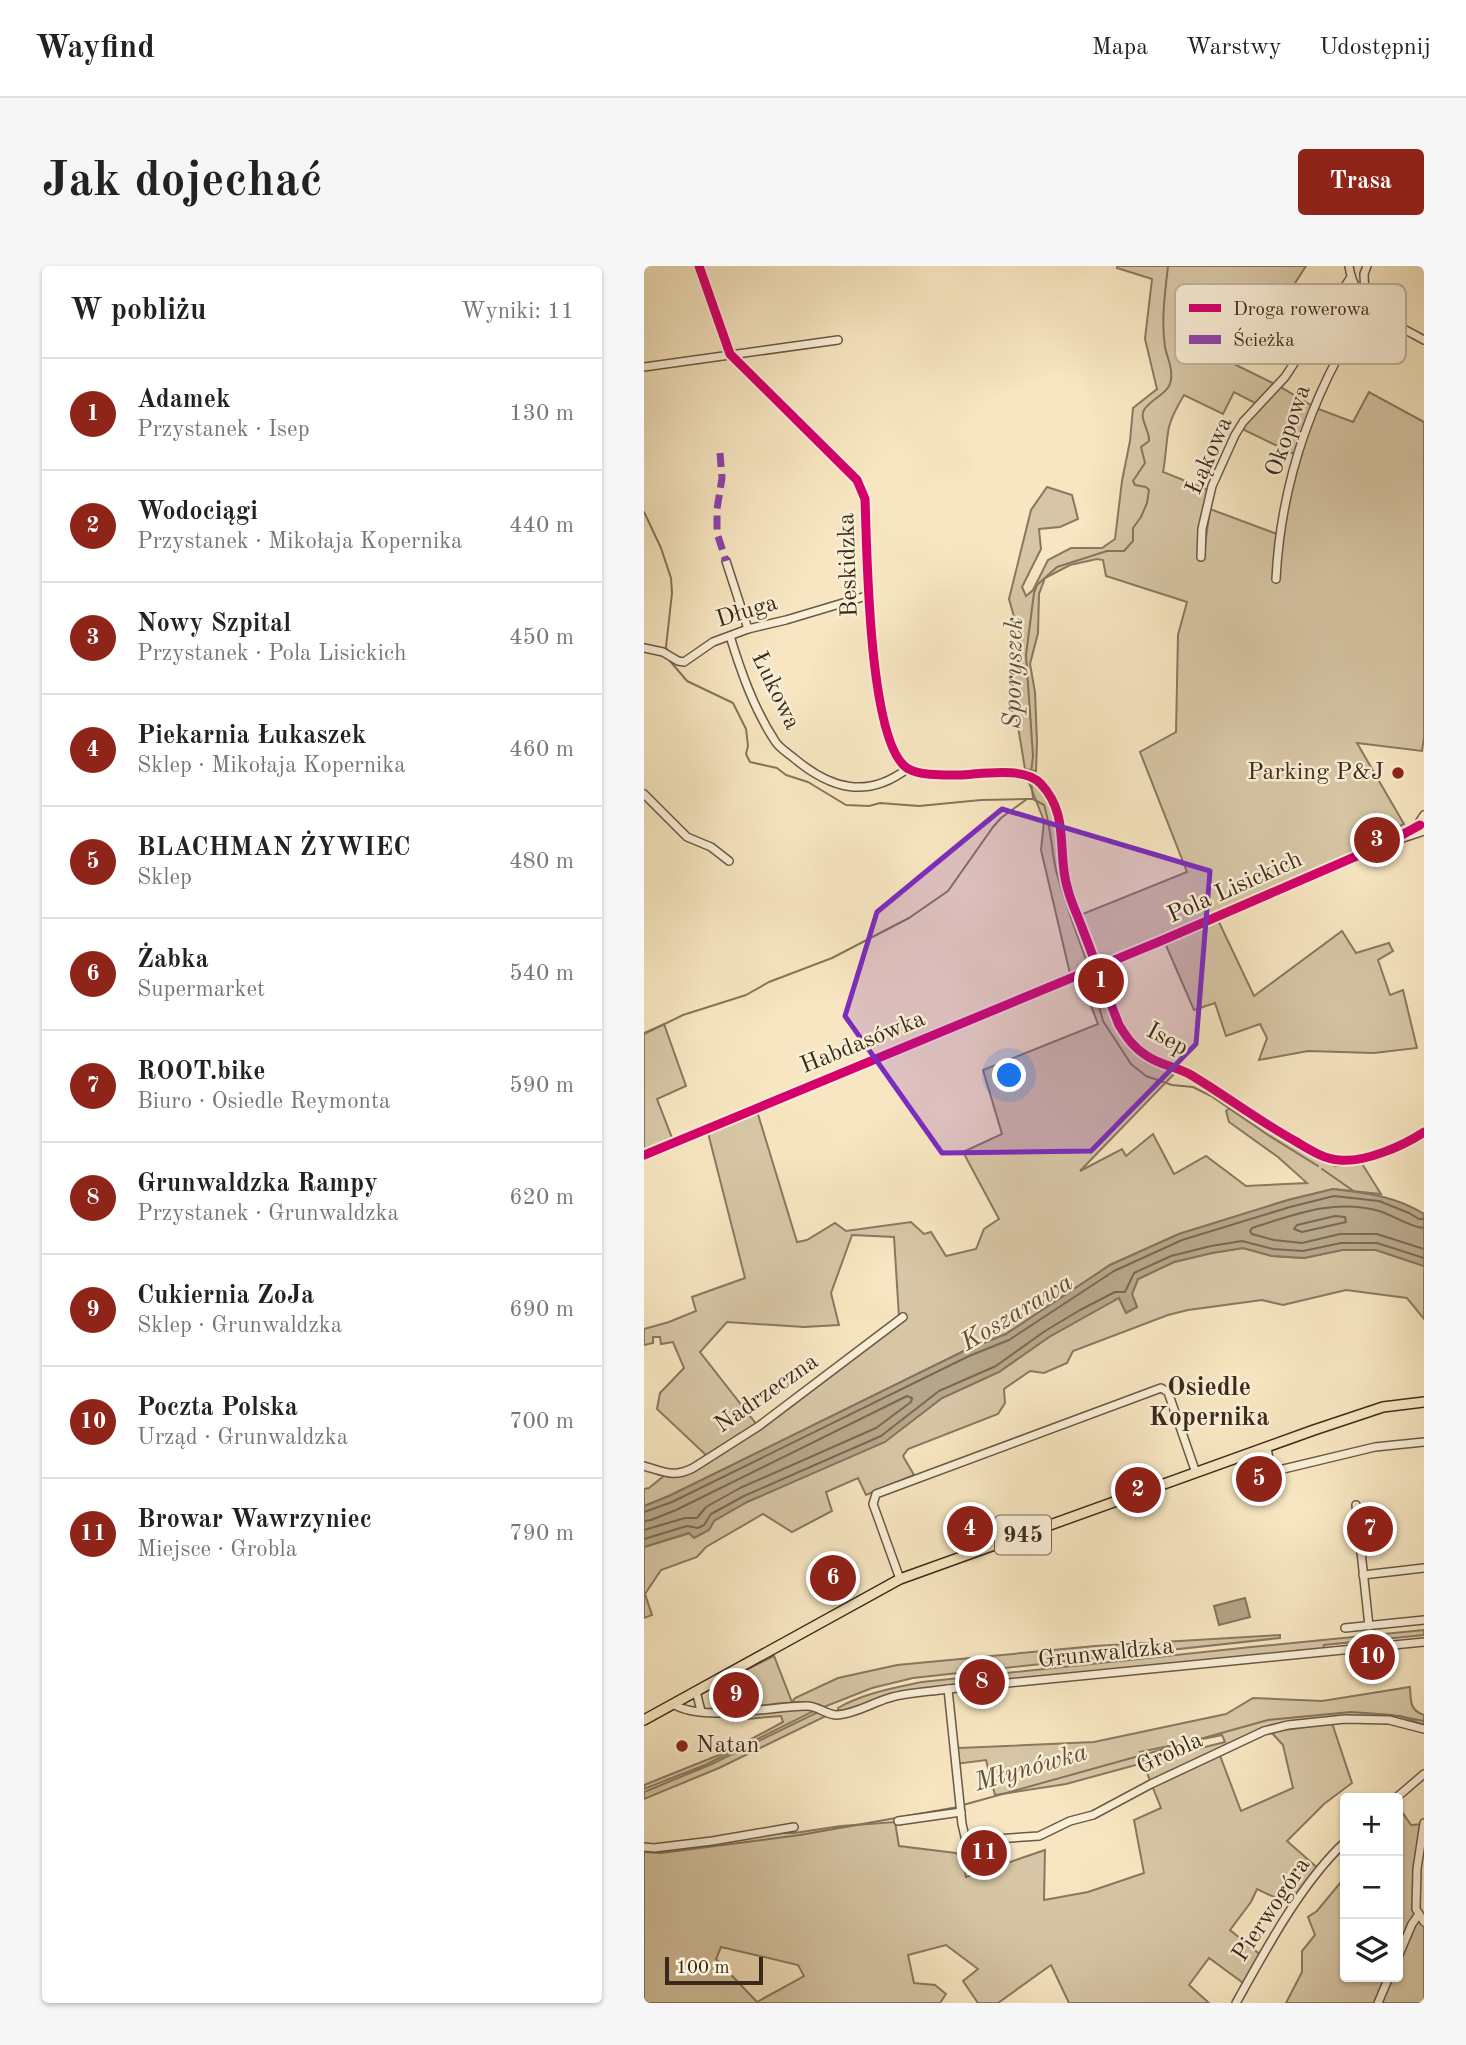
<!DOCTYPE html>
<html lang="pl">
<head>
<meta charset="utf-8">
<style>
	:root { --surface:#fff; --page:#f6f6f6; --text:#222; --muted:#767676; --line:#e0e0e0; --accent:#8f2418 }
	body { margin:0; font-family:"Old Standard TT",serif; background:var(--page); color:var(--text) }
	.controls { position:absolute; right:21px; bottom:21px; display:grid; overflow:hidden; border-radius:7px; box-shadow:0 2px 5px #0004 }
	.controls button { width:63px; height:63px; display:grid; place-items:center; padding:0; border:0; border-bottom:2px solid var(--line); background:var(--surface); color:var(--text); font:35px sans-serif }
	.scale { position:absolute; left:21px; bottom:18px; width:98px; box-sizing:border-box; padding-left:7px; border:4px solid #3b2a1b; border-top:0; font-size:19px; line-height:24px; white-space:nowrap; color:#3b2a1b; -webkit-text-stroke:5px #faefd7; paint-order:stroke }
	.you { position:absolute; left:366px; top:810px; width:24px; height:24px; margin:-18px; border:5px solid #fff; border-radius:50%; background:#1a73e8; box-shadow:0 0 0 10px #1a73e833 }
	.badge { display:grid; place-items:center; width:46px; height:46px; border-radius:50%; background:var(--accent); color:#fff; font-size:23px; font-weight:700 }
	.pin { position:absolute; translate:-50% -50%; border:4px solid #fff; box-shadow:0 2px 7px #0006 }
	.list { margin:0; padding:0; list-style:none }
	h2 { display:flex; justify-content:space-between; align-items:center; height:91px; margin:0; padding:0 28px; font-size:30px }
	h2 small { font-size:23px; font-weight:400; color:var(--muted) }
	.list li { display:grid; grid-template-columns:46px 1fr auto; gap:21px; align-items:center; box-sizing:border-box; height:112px; padding:0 28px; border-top:2px solid var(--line) }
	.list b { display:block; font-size:26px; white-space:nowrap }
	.list p { margin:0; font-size:23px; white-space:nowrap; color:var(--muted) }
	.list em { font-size:23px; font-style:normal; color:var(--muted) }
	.icon { flex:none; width:38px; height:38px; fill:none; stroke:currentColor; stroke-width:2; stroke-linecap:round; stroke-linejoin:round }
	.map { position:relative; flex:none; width:780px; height:1737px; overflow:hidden; border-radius:7px }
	header { display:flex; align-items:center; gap:42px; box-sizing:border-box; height:98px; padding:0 35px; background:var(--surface); border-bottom:2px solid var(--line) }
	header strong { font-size:33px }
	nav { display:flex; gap:38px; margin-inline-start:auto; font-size:24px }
	.intro { display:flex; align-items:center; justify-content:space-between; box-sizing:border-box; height:168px; padding:0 42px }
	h1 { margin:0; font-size:49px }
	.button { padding:18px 32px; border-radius:7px; background:var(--accent); color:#fff; font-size:24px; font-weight:700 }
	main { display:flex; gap:42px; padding:0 42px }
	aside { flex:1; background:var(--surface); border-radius:7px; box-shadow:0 2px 5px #0004 }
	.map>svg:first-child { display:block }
	.green { fill:#d7c6a5; stroke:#897860; stroke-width:2; fill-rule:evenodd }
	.water { fill:#b7a689; stroke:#85745d; stroke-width:2 }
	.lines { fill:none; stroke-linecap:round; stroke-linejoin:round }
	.shore { stroke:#796852; stroke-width:2 }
	.stream { stroke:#85745d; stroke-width:2 }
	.minor-casing { stroke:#6a5944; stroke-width:10 }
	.major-casing { stroke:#3b2a1b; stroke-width:12 }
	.minor { stroke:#faefd7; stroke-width:7 }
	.major { stroke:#f7e6c1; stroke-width:9 }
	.quiet { stroke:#8e44ad; stroke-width:7; stroke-dasharray:14 7; stroke-linecap:butt }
	.cycleway-casing { stroke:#faefd7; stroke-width:13 }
	.cycleway { stroke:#d6006c; stroke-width:9 }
	.marked { fill:#7b2cbf; fill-opacity:0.2; stroke:#7b2cbf; stroke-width:5; stroke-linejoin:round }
	.poi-dot { fill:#8f2418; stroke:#faefd7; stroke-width:2.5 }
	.labels { text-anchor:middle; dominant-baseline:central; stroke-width:5; stroke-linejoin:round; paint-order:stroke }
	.shield { fill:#faefd7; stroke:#746553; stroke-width:2 }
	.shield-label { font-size:23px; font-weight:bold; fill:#3b2a1b }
	.street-label { font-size:24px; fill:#3b2a1b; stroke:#faefd7 }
	.poi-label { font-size:24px; fill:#3b2a1b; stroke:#faefd7; text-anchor:end }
	.water-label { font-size:26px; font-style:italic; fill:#604f3c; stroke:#faefd7 }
	.neighbourhood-label { font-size:26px; font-weight:bold; fill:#3b2a1b; stroke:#faefd7 }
	.key { fill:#faefd7; stroke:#c1b49f; stroke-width:2 }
	.key-label { font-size:19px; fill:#3b2a1b }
</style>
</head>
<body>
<header>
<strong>Wayfind</strong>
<nav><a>Mapa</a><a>Warstwy</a><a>Udostępnij</a></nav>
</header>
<div class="intro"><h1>Jak dojechać</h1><a class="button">Trasa</a></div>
<main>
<aside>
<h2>W pobliżu<small>Wyniki: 11</small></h2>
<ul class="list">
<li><span class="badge">1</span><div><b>Adamek</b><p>Przystanek · Isep</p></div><em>130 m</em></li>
<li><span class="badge">2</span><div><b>Wodociągi</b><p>Przystanek · Mikołaja Kopernika</p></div><em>440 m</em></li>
<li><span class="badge">3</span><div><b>Nowy Szpital</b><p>Przystanek · Pola Lisickich</p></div><em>450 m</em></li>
<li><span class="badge">4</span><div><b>Piekarnia Łukaszek</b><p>Sklep · Mikołaja Kopernika</p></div><em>460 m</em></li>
<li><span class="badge">5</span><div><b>BLACHMAN ŻYWIEC</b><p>Sklep</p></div><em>480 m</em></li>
<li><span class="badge">6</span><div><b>Żabka</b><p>Supermarket</p></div><em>540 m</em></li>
<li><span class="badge">7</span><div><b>ROOT.bike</b><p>Biuro · Osiedle Reymonta</p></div><em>590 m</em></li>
<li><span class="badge">8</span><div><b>Grunwaldzka Rampy</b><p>Przystanek · Grunwaldzka</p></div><em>620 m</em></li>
<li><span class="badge">9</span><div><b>Cukiernia ZoJa</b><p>Sklep · Grunwaldzka</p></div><em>690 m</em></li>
<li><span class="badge">10</span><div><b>Poczta Polska</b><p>Urząd · Grunwaldzka</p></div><em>700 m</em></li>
<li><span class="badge">11</span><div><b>Browar Wawrzyniec</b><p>Miejsce · Grobla</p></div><em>790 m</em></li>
</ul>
</aside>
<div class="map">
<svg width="780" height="1737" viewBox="0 0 780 1737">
	<rect width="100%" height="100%" fill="#f7e6c1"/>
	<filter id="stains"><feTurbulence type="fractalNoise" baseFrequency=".00286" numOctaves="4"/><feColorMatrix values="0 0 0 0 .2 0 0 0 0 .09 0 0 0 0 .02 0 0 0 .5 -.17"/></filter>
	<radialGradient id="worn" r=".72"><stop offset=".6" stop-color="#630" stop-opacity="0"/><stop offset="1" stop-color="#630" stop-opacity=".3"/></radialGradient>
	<g class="green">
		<path d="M473 0H662L639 36 614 24 606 40 622 46 592 99 633 119 670 141 654 190 596 162 615 139 590 126 579 148 540 129C534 139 528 149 525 161 522 175 522 191 519 206L564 224 559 293 566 243 633 268 672 142 709 156 725 126 780 156V471L778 485 713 477 760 558 744 565 745 572 573 652 610 730 698 665 712 687 745 677 749 685 734 694 746 729 759 724 773 782 730 787 664 785 615 794 623 772 616 758 582 770 571 737 550 744 521 677 427 712 397 584 400 555 382 509 389 511 409 535 423 622 434 650 543 606 496 486 532 466 534 369 543 336 462 310 459 294 453 293 426 299 401 312 395 328 394 367 386 398 391 426 393 476 392 505 381 503 366 412 374 365 365 333 387 244 403 221 428 229 434 253 416 261 395 263 397 283 378 321 382 330 389 324 404 294 427 282H458L471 273 478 215 486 175 489 142 513 123 501 73 508 13 473 2Z"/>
		<path d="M452 707 483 780 502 796 530 808 436 905 478 883 482 890 509 868 530 908 562 890 602 920 663 917 634 891 585 856 582 845 588 840 624 864 691 900 717 896 737 928 689 923 644 934 535 968 466 999 362 1068 322 1084 25 1230 0 1240V1223L5 1222 21 1209 38 1208 117 1162 255 1051 250 971 208 969 187 1027 195 1059 160 1061 83 1056 56 1086 113 1159 63 1190 13 1143 16 1127 40 1102 29 1076 17 1078 16 1071H9V1077L0 1079V1063L25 1056 52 1045 48 1031 101 1012 63 863 113 845 153 976 163 974 191 957 202 965 267 956 280 968 287 966 302 990 332 983 340 963 355 953 319 886 358 868 339 804 454 758 436 711Z"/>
		<path d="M20 758 42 820 13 833 30 877 0 889V767Z"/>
		<path d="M599 982 628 990 660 992 698 984H732L780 1000V1053L763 1032 702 1024 639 1039 618 1034 544 1044 524 1049 429 1085 423 1097 400 1107 386 1105 360 1123 361 1137 354 1148 264 1183 259 1190 270 1209 222 1229 214 1212 182 1226 188 1245 148 1266 119 1248 62 1281 53 1291 17 1304 1 1328 8 1349 0 1352V1281L46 1267 103 1236 240 1176 298 1132 355 1106 405 1071 475 1031 482 1046 493 1041 488 1028 494 1013 530 996 568 987Z"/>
		<path d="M780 1364V1369L680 1379 679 1383 355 1416 354 1414C345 1415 338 1413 328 1414V1418C301 1421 273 1422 246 1428 228 1433 213 1443 194 1445V1442C220 1427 250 1422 278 1416L607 1381Z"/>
		<path d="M636 1369V1372L269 1412 228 1422 180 1441C161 1431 124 1440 103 1441L101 1418 77 1422 76 1417 130 1390 148 1436 151 1432 194 1412 253 1399 451 1380Z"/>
		<path d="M766 1421C767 1434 765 1444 780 1449V1459L757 1450H704L647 1457 575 1487 597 1545 649 1522 639 1479 627 1466 688 1457 708 1517 680 1538 643 1575 676 1604 645 1638 613 1623 607 1636 586 1664 618 1690 602 1719 565 1692 545 1719 565 1737H425L407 1699 354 1737H334L319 1715 334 1703 302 1679 264 1689 270 1717 291 1719 302 1728 296 1737H4L0 1734V1582L136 1567H150L197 1560 251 1556 255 1580 312 1587 318 1592 322 1611 401 1584 400 1634 444 1626 500 1607 490 1554 517 1542 499 1497 422 1518 351 1529 342 1494 312 1498 308 1468 315 1482 450 1476 582 1448 609 1432 678 1435ZM578 1469 581 1476 500 1496 496 1486ZM77 1681 154 1699 160 1710 113 1736 72 1693Z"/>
		<path d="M160 1443 170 1445 61 1499 0 1523V1519L85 1485 139 1456 137 1450 90 1454 92 1450Z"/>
		<path d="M178 1444 186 1448 75 1502 0 1533V1526L68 1498Z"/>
		<path d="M754 1540 767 1559 780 1558 772 1643 780 1656V1737H642L658 1706V1685L671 1669 664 1651 673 1645 701 1611V1711H754Z"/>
	</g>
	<g class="water">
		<path d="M689 923C722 927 752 930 780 948V1000L732 984H698L660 992 628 990 599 982 568 987 530 996 494 1013 488 1028 493 1041 482 1047 475 1032 405 1071 355 1106 298 1132 241 1176 103 1236 70 1255 65 1264 50 1272 45 1267 0 1281V1240L25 1230 322 1084 362 1068 466 999 535 968 644 934Z"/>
		<path d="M601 1332 606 1351 575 1359 570 1340Z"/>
	</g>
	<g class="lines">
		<g class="shore">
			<path d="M691 950 701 951 702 956 658 966 650 963 653 959Z"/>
			<path d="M780 962C767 962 749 949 735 945 692 932 649 949 608 962L606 965 608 968 630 974 658 977 696 968H733L780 983"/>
			<path d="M0 1246 28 1236 325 1090 365 1074 470 1005 538 974 646 941 690 930 735 935 765 947 775 953H780"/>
			<path d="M0 1255 7 1254 32 1244 263 1130 268 1132 267 1136 232 1162 96 1222 62 1241 53 1252H41L0 1264"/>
			<path d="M0 1273 43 1260 54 1262 60 1259 67 1248 100 1230 237 1170 295 1125 352 1100 401 1065 436 1044 471 1026H481L490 1007 527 990 567 980 598 975 629 983 659 985 697 977H733L780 992"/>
		</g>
		<g class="stream">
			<path d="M0 246 17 282 27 312 28 327 22 381 24 386"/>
			<path d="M26 395 43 415 89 437 102 463 104 480 102 488 106 496 133 502 142 509 164 516 202 539 225 540 236 537 275 540 337 534 383 533H389L400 539C407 561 407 582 412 604 421 637 433 668 444 699"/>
			<path d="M387 507 389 490 382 389 390 327 393 319 413 301 463 285H480L489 275V262L497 251 503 237 505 224 502 221 491 219 489 215 501 197 497 181 505 175C506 165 495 153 500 144 507 132 526 128 527 113 529 101 523 92 521 81 517 54 521 27 524 0"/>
			<path d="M387 516 389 531"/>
			<path d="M446 708 459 755 487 798 502 810 528 819 549 821 567 830 624 869 674 900"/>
			<path d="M0 768 39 749 102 729 125 716 188 692 265 652 304 625 349 561 357 552 383 533"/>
			<path d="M678 903 711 926"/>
			<path d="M319 1539 624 1454 707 1446 748 1449 780 1455"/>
			<path d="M0 1586 17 1587 156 1569 314 1541"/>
		</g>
		<defs>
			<g id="minor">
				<path d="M55 0 86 88 213 214 221 233C223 281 224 476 263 502 275 510 301 509 315 509 338 508 381 500 397 518 427 550 412 588 424 624 427 636 433 648 437 659 450 692 462 726 475 759 483 772 490 782 503 790 516 799 533 801 547 809 582 830 615 855 651 875 665 883 679 893 695 894 720 897 759 880 780 866"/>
				<path d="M705 0C710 39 749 57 780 74"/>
				<path d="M721 32 720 8 723 0"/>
				<path d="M0 101 194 74"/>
				<path d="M557 291 558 263 568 220 591 169 599 156 641 111 707 11"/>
				<path d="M82 295 104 363"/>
				<path d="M632 313C636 235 658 159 694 91 703 73 715 57 725 40"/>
				<path d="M86 370C97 406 110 443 131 475 135 482 144 487 151 493 187 523 223 533 263 503"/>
				<path d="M0 382 19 386 34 395 40 396 69 376 104 363 142 354 219 331H224"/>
				<path d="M0 528 43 571 67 581 85 595"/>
				<path d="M777 563 776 555 780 549"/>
				<path d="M759 572 780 565"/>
				<path d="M0 889 519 674 745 576 776 559"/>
				<path d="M623 1181 627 1206 731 1181 780 1176"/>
				<path d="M0 1200C21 1206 29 1212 49 1202L115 1160 259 1051"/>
				<path d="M712 1239 725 1360"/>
				<path d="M719 1309 780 1302"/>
				<path d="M256 1313 229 1238 232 1228 517 1122 524 1126 552 1207"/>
				<path d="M701 1362 780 1354"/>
				<path d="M304 1423 318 1558 322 1575 395 1570 426 1555 449 1549 507 1518 620 1465 644 1459 701 1453 745 1454 780 1463"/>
				<path d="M52 1425 57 1445"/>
				<path d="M29 1438C60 1457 126 1440 163 1440 174 1440 182 1449 193 1449 211 1448 228 1437 245 1432 263 1426 285 1426 304 1423L780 1376"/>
				<path d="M752 1532 780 1508"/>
				<path d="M254 1555 317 1546"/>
				<path d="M780 1557 773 1603 772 1643 780 1656"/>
				<path d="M0 1581 10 1582 68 1575 150 1561"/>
				<path d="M754 1691 768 1658 775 1648"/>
				<path d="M592 1737C621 1685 657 1617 701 1576"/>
				<path d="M734 1737 745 1711"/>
			</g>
			<path id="major" d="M0 1454 256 1313 670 1164 739 1141 780 1136"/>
		</defs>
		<use href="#minor" class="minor-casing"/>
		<use href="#major" class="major-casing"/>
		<use href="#minor" class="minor"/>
		<use href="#major" class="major"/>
		<path class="quiet" d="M76 187 78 212 73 243V267L82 295"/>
		<defs>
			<g id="cycleway">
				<path d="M55 0 86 88 213 214 221 233C223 281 224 476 263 502 275 510 301 509 315 509 338 508 381 500 397 518 427 550 412 588 424 624 427 636 433 648 437 659 450 692 462 726 475 759 483 772 490 782 503 790 516 799 533 801 547 809 582 830 615 855 651 875 665 883 679 893 695 894 720 897 759 880 780 866"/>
				<path d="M0 889 519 674 745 576 776 559"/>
			</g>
		</defs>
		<use href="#cycleway" class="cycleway-casing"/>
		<use href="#cycleway" class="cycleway"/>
	</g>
	<path class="marked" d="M358 543 566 605 552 778 447 885 298 887 201 750 233 646Z"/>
	<g class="poi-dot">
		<circle cx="754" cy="507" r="7"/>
		<circle cx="38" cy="1480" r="7"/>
	</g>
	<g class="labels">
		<rect class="shield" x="351" y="1249.5" width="56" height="39" rx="5"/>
		<g class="shield-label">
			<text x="379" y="1269">945</text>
		</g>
		<g class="street-label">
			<text transform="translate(645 165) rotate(-71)">Okopowa</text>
			<text transform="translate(566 190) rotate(-66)">Łąkowa</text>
			<text transform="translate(205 299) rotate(-92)">Beskidzka</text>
			<text transform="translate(103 346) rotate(-17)">Długa</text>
			<text transform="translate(131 425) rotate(64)">Łukowa</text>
			<text transform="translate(591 622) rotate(-24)">Pola Lisickich</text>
			<text transform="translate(523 774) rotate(28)">Isep</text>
			<text transform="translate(219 777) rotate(-22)">Habdasówka</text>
			<text transform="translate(123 1128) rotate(-35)">Nadrzeczna</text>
			<text transform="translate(462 1388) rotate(-6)">Grunwaldzka</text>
			<text transform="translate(526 1488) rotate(-25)">Grobla</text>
			<text transform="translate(628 1644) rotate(-56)">Pierwogóra</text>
		</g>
		<g class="poi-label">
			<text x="740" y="507">Parking P&amp;J</text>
			<text x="52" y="1480" text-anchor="start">Natan</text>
		</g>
		<g class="water-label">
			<text transform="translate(370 407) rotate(-89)">Sporyszek</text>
			<text transform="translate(373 1047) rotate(-31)">Koszarawa</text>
			<text transform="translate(387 1502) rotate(-16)">Młynówka</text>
		</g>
		<g class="neighbourhood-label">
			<text x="565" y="1122">Osiedle<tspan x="565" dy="30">Kopernika</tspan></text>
		</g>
	</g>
	<rect x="531" y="18" width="231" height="80" rx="10" class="key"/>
	<rect x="545" y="38" width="32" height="8" fill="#d6006c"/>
	<rect x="545" y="69" width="32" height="9" fill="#8e44ad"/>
	<g class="key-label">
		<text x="589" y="49">Droga rowerowa</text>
		<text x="589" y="80">Ścieżka</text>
	</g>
	<rect width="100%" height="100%" filter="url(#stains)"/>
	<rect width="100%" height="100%" fill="url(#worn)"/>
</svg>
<div class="controls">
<button>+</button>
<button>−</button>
<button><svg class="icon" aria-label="layers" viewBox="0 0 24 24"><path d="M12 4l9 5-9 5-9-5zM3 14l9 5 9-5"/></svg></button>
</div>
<div class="scale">100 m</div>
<div class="you"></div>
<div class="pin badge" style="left:457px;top:715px">1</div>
<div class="pin badge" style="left:494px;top:1224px">2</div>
<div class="pin badge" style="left:733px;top:574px">3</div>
<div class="pin badge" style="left:326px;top:1263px">4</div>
<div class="pin badge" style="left:615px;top:1213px">5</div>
<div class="pin badge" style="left:189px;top:1312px">6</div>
<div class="pin badge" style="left:726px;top:1263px">7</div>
<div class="pin badge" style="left:338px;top:1416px">8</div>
<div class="pin badge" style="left:92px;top:1429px">9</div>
<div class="pin badge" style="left:728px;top:1391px">10</div>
<div class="pin badge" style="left:340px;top:1587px">11</div>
</div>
</main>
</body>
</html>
